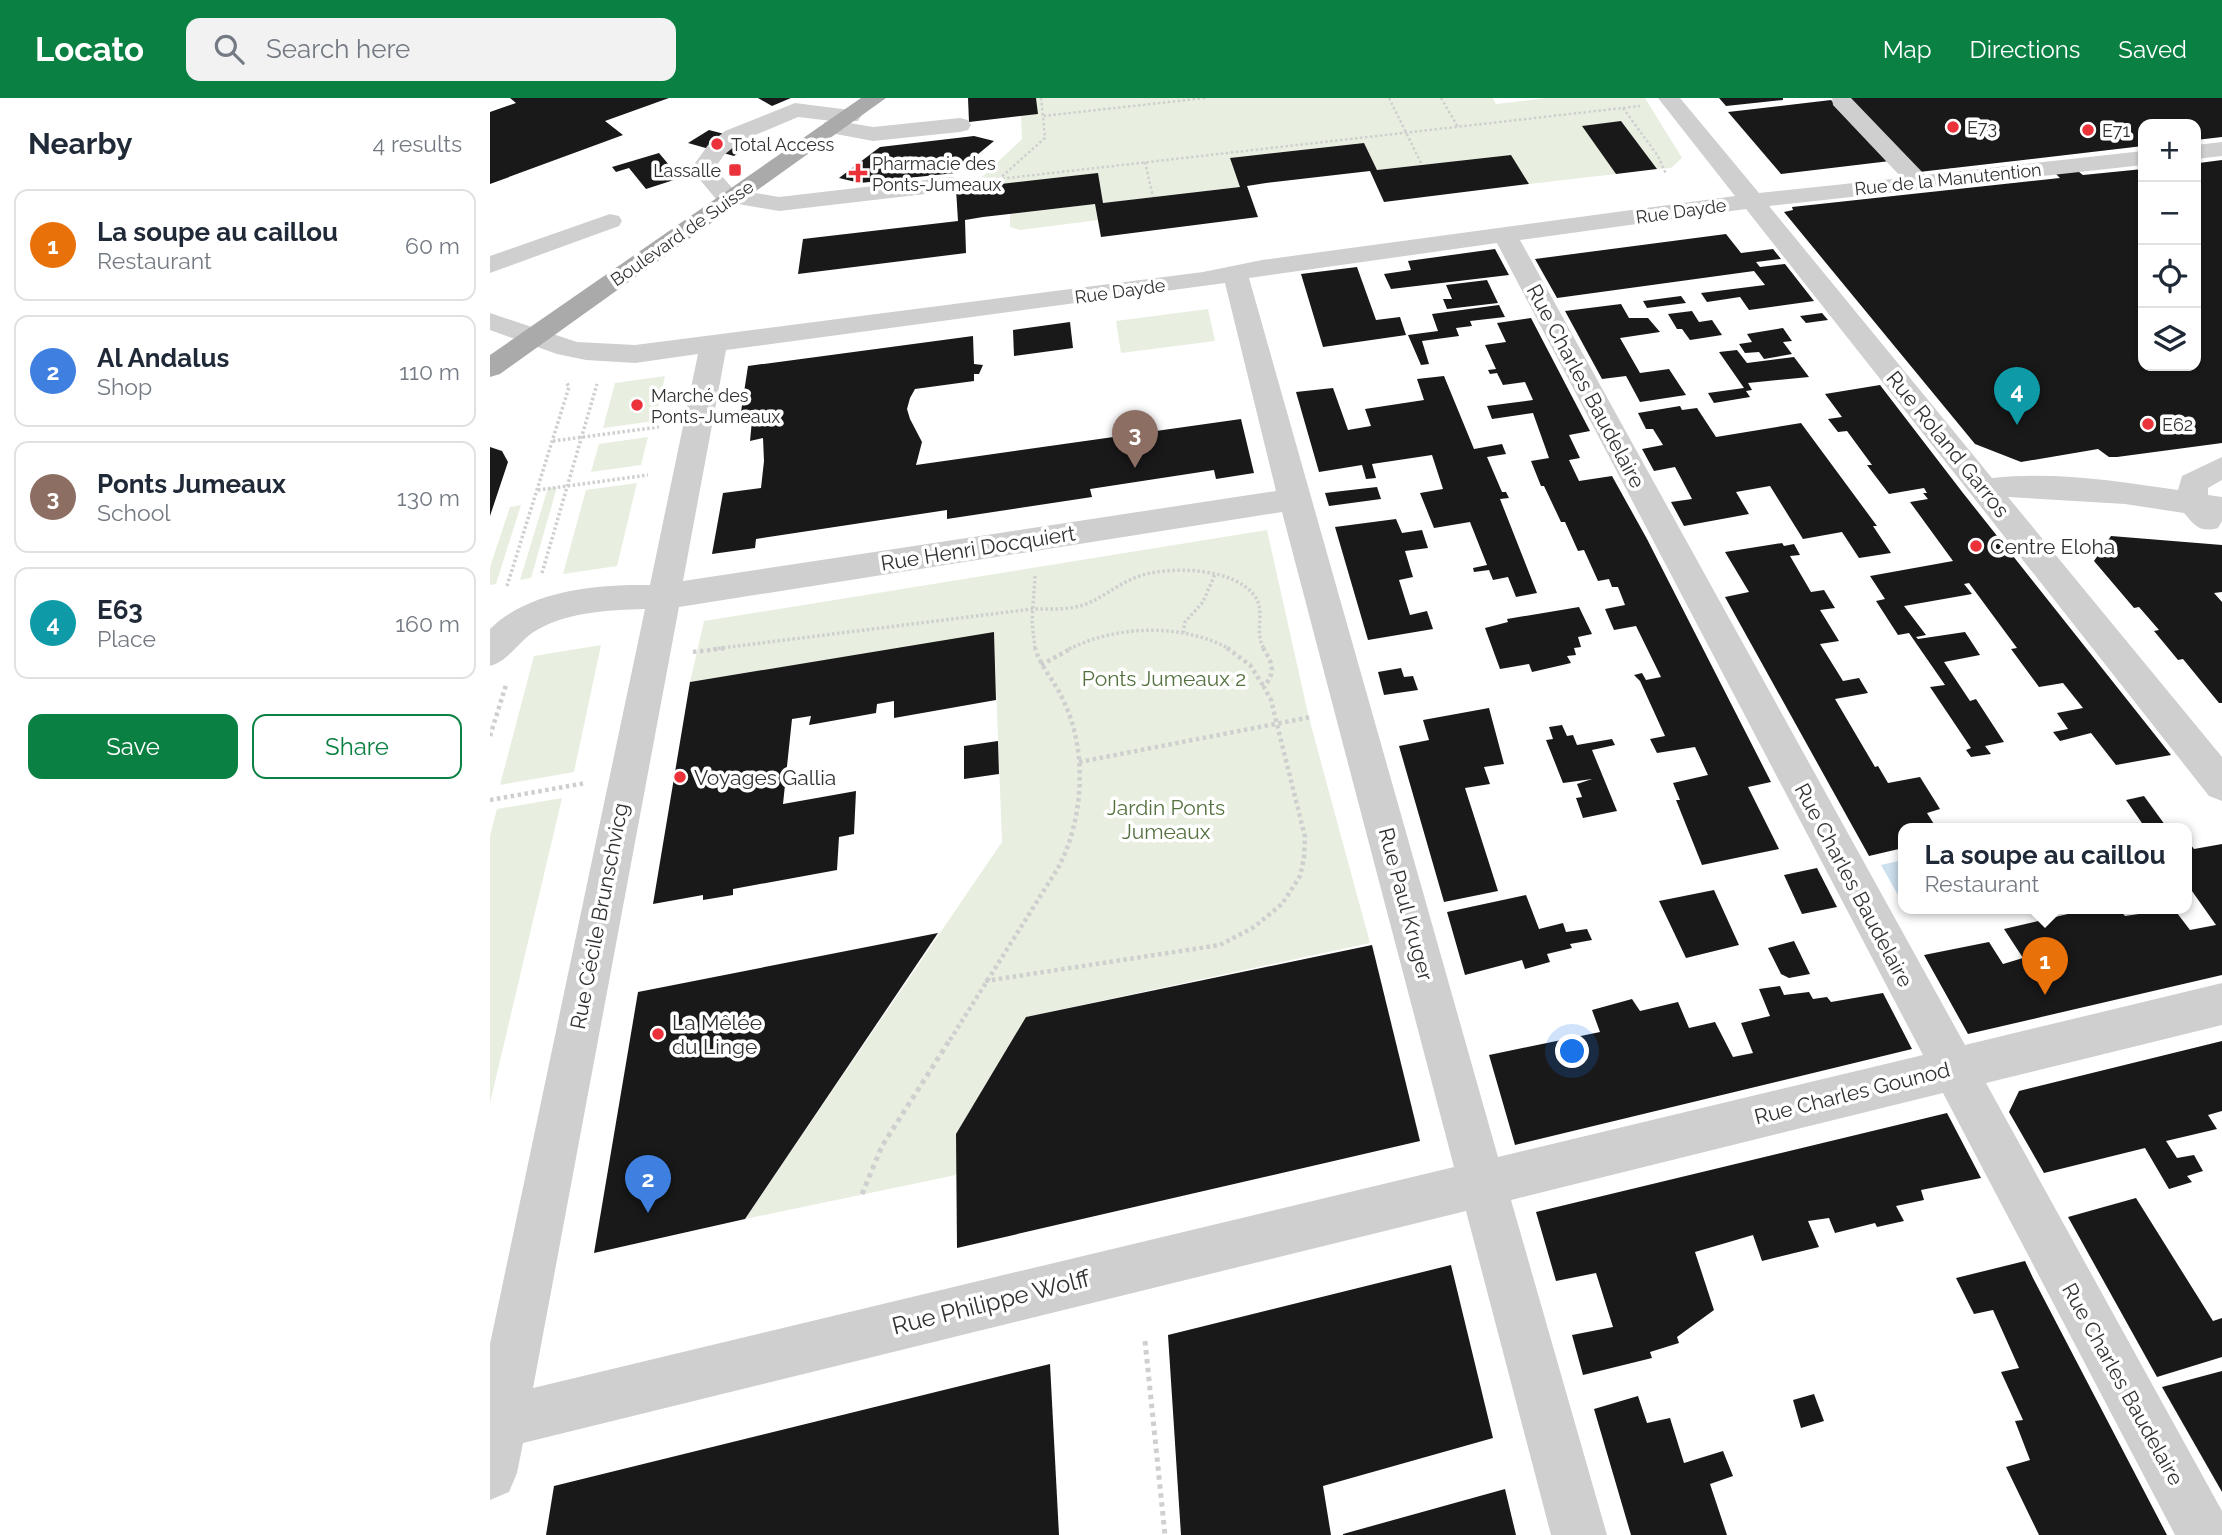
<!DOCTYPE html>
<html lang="en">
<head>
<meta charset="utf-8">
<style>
	:root { --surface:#fff; --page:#f2f2f3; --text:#1f2937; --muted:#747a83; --line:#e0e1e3; --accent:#0b8043 }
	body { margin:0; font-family:Raleway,sans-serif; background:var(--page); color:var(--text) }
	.controls { position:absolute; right:21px; top:21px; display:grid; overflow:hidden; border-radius:14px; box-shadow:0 2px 5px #0004 }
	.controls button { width:63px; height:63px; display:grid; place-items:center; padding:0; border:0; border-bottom:2px solid var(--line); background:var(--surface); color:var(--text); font:35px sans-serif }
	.you { position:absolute; left:1083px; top:954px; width:24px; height:24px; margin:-18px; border:5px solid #fff; border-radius:50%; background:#1a73e8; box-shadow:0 0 0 10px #1a73e833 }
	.badge { display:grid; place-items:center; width:46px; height:46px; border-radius:50%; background:var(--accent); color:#fff; font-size:23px; font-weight:700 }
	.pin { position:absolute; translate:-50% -58px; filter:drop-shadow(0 2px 4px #0008) }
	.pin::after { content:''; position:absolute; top:37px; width:24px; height:21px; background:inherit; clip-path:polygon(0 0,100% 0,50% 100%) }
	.popup { position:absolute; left:1408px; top:725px; width:294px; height:91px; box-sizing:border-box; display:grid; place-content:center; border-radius:14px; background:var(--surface); filter:drop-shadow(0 2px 5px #0005); font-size:23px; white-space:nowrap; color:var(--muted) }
	.popup b { font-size:26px; color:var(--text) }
	.popup::after { content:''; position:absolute; left:50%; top:100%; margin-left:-14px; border:14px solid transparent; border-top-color:var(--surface) }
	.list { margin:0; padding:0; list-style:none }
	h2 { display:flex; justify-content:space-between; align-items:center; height:91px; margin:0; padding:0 28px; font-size:30px }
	h2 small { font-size:23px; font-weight:400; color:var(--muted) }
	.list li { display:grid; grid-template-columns:46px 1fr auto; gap:21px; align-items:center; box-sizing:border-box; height:112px; margin:0 14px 14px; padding:0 14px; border:2px solid var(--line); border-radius:14px }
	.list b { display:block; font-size:26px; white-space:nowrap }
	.list p { margin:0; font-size:23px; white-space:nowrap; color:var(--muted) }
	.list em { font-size:23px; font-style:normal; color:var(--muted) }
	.actions { display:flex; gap:14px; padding:21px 28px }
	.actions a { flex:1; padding:16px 0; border:2px solid var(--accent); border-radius:14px; text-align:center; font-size:24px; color:var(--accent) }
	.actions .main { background:var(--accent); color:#fff }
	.icon { flex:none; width:38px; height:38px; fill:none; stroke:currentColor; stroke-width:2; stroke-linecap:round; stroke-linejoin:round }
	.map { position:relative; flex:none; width:1732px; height:1437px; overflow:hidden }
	header { display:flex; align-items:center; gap:42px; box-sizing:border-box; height:98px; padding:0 35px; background:var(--accent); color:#fff }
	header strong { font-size:33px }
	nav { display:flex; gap:38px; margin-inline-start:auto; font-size:24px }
	.search { width:490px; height:63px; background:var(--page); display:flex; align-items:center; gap:18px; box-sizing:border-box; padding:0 24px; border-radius:14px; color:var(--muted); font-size:26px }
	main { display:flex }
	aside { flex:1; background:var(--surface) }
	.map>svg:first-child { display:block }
	.green { fill:#e8efe0 }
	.water { fill:#cde0ee }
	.building { fill:#191919 }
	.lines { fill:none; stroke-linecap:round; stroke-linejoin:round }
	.path-far3 { stroke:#cfcfcf; stroke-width:2.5; stroke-dasharray:2.5 2.5; stroke-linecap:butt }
	.path-far2 { stroke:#cfcfcf; stroke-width:3.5; stroke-dasharray:2.5 2.5; stroke-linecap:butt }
	.path-far1 { stroke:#cfcfcf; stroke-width:4.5; stroke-dasharray:3.5 3.5; stroke-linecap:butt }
	.path { stroke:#cfcfcf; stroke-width:5; stroke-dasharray:4.5 4.5; stroke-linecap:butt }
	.minor { fill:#cfcfcf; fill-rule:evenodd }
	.major { fill:#aaa; fill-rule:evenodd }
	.poi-dot { fill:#eb323a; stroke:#fff; stroke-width:2.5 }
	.labels { text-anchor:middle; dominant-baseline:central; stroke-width:7; stroke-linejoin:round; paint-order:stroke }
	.far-poi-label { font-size:18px; fill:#323232; stroke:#fff; text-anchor:start }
	.far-street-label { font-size:18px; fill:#323232; stroke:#fff }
	.street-label { font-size:21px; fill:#323232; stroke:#fff }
	.poi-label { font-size:21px; fill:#323232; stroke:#fff; text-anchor:start }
	.park-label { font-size:21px; fill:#53703d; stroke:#fff }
	.near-street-label { font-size:24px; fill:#323232; stroke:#fff }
</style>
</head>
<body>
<header>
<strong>Locato</strong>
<div class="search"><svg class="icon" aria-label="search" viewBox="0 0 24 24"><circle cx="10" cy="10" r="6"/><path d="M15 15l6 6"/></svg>Search here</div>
<nav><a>Map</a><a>Directions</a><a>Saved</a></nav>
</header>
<main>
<aside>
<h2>Nearby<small>4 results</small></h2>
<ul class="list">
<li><span class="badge" style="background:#e8710a">1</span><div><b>La soupe au caillou</b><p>Restaurant</p></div><em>60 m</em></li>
<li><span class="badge" style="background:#3f7fe0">2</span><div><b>Al Andalus</b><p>Shop</p></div><em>110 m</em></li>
<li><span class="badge" style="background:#8d6e63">3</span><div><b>Ponts Jumeaux</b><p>School</p></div><em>130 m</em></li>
<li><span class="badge" style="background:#0f9aa8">4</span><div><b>E63</b><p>Place</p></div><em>160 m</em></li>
</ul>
<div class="actions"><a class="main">Save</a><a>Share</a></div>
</aside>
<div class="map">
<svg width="1732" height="1437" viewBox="0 0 1732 1437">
	<rect width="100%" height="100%" fill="#fff"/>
	<g class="green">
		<path d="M546 0H1003L1006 6 1056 0H1155L1192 60 1181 70 1167 71 1131 23 1093 28 1126 76 1039 86 1021 57 887 72 873 45 741 60 750 89 613 105 608 76 492 88V79L532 41 531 18 548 16Z"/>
		<path d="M605 106 608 122 530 132 520 129V116Z"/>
		<path d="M718 211 725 243 631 255 626 223Z"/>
		<path d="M175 278 165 323 113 330 125 285Z"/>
		<path d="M158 339 151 367 101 374 109 346Z"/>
		<path d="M147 385 127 468 73 476 96 392Z"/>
		<path d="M67 389 41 480 30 482 58 390Z"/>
		<path d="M31 407 6 486 0 487V469L20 409Z"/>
		<path d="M777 432 819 620 880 845 536 919 466 1077 255 1121 512 744 504 535 200 584 214 523Z"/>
		<path d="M111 547 84 674 10 687 44 558Z"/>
		<path d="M72 700 0 1005V738L7 711Z"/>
	</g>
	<path class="water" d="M1413 762V796L1408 797 1391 767Z"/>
	<g class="building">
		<path d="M20 0H179L115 23 133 37 0 86V14L26 5Z"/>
		<path d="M268 0H301L282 8Z"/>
		<path d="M478 0H546L548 16 479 24Z"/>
		<path d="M1229 0H1293V2L1236 8Z"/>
		<path d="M1358 0H1732V39L1706 42V26H1653V48L1429 74Z"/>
		<path d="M1341 2 1400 63 1291 76 1238 14Z"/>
		<path d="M1131 23 1167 71 1126 76 1092 28Z"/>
		<path d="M219 32 265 44 244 58 198 45Z"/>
		<path d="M484 38 504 43 465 75 370 85 349 80 390 49Z"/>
		<path d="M874 45 887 72 1021 57 1039 86 894 104 880 73 776 85 757 88 768 119 611 139 605 106 493 119 475 122 476 155 308 176 313 141 468 123 466 91 608 75 613 105 750 89 740 60Z"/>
		<path d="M169 55 190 80 156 91 139 70 126 74 122 69Z"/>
		<path d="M1706 62 1709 65 1732 62V345L1627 359H1619L1608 351 1531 364 1485 346 1294 114 1303 112 1302 109 1570 80 1563 73 1585 71 1593 77 1653 71V268H1706Z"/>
		<path d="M1236 136 1251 155 1283 151 1291 161 1266 164 1270 169 1295 166 1324 203 1259 212 1250 199 1217 204 1211 195 1275 187 1264 173 1067 200 1045 161Z"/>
		<path d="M1005 151 1019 177 901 191 894 176 921 172 918 163Z"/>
		<path d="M867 169 886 222 910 219 916 237 833 249 811 176Z"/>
		<path d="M997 182 1008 205 957 211 953 201H962L956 187Z"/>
		<path d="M1191 198 1196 205 1157 210 1153 203Z"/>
		<path d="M1131 206 1139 220H1158L1170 234 1130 240 1150 275 1179 271 1196 297 1150 304 1136 278 1112 281 1075 213Z"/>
		<path d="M1009 207 1015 219 980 223 982 228 966 230 969 238 932 243 939 266 931 267 918 237 948 233 942 216Z"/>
		<path d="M1202 213 1209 224 1222 222 1232 237 1200 242 1192 231H1187L1178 216Z"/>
		<path d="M1332 215 1338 222 1316 225 1310 218Z"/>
		<path d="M1041 220 1100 333 1079 337 1090 360 1079 362 1089 383 1122 378 1157 441 1281 684 1258 689 1289 751 1212 767 1186 702H1190L1183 685 1218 677 1205 649 1167 655 1160 641 1175 638 1150 583 1144 577 1152 575 1156 582 1171 579 1146 528 1124 532 1115 511 1135 507 1128 489H1122L1119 481 1108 483 1094 452 1088 453 1075 424H1071L1054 388H1051L1041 363 1059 360 1043 315 1002 321 997 308 1043 302 1035 284 1013 287 1007 275 1000 276 998 272 1006 271 995 247 1016 244 1007 225Z"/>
		<path d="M580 224 583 250 524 258 523 232Z"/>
		<path d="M1293 230 1302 243 1293 244 1302 256 1274 261 1269 254 1255 255 1249 246 1262 244 1257 236Z"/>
		<path d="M483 238 484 266 493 267 489 276H484V283L425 291 420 300 417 311 420 321 432 344 426 367 751 321 764 375 726 381 724 372 600 391 602 399 457 421V412L266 441 265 450 222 456 233 395 271 390 274 363 273 340 260 343 263 312 251 314 258 268Z"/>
		<path d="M1247 252 1257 265 1304 259 1319 279 1258 285 1262 292 1256 293 1260 299 1224 305 1218 295 1254 290 1229 254Z"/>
		<path d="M954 278 984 351 1012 346 1016 356 997 359 1012 394H1016L1019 400 1010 401 1047 495 1026 499 1018 479 1003 482 999 472 984 474 983 470 997 467 980 424 944 430 930 395 953 391 942 357 882 366 886 380 876 381 872 367 829 374 806 294 843 290 858 332 881 328 875 311 934 302 927 281Z"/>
		<path d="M1390 287 1473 395 1681 657 1626 667 1601 635 1570 643 1563 634 1578 631 1567 615 1593 610 1573 585 1549 589 1521 551 1527 550 1479 485 1474 486 1482 496 1414 508 1436 537 1426 539 1428 541 1475 534 1490 557 1454 564 1480 603 1486 601 1514 644 1495 648 1501 656 1481 659 1476 652 1481 650 1440 589 1455 587 1419 535 1408 537 1386 503 1395 501 1380 478 1463 463 1420 404 1438 401 1433 395H1437L1434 390 1399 396 1377 367H1382L1357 333 1348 334 1338 321 1352 319 1335 296Z"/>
		<path d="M1190 308 1192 312 1207 310 1226 339 1311 325 1387 428H1383L1401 455 1369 460 1352 434 1313 441 1280 388 1246 394 1259 416 1194 428 1181 404 1202 401 1185 369 1164 373 1152 351 1173 347 1163 331H1156L1148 315Z"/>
		<path d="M0 349 12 353 18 364 0 418Z"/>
		<path d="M887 389 891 401 839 408 835 395Z"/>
		<path d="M906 421 912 435 932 432 938 450 915 453 923 479 909 482 920 517 937 513 943 531 878 542 845 429Z"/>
		<path d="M1621 438 1732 447V494L1724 495 1732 504V605H1729L1693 561 1688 562 1664 533 1669 532 1649 509 1644 510 1604 463Z"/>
		<path d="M1292 445 1294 448 1304 446 1310 457 1300 458 1321 494 1334 492 1345 510 1330 512 1349 543 1330 546 1353 583 1369 580 1378 595 1345 601 1385 669 1388 668 1398 685 1430 679 1450 711 1437 715 1447 731H1413V750L1379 758 1235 499 1259 494 1235 454Z"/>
		<path d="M1089 509 1102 536 1088 539 1091 549 1084 550 1086 557 1077 558 1081 565 1042 574 1039 566 1010 571 995 530 1018 524 1017 521Z"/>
		<path d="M504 534 506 602 404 620V603L387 606 386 615 319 627 321 618 302 621 293 706 366 693 364 736 349 739 347 772 243 791V797L213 802V797L163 806 200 584Z"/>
		<path d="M911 570 914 579 923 578 928 592 894 597 888 574Z"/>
		<path d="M999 610 1014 666 994 669 1000 686 975 690 1008 793 954 804 909 648 939 642 933 622Z"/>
		<path d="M1072 627 1077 638 1083 637 1087 647 1122 641 1125 647 1102 652 1127 713 1093 720 1086 700 1092 699 1087 686 1102 681 1073 685 1056 642 1063 641 1059 629Z"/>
		<path d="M508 643 509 676 474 681V648Z"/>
		<path d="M1654 698 1678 731H1656L1636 702Z"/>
		<path d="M1697 742 1704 751 1732 746V877L1478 936 1434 857 1499 844 1513 866 1533 860 1514 831 1599 811H1629L1635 818 1684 811 1700 832 1726 827 1697 786Z"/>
		<path d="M1327 770 1347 809 1312 816 1294 777Z"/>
		<path d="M1224 792 1249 847 1196 860 1169 803Z"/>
		<path d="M1036 797 1049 831 1073 825 1076 834 1097 831 1102 842 1080 846 1082 850 1057 856 1060 864 1035 871 1032 862 975 877 957 814Z"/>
		<path d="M448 835 255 1121 104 1155 148 894Z"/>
		<path d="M1304 843 1320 876 1299 880 1291 876 1278 850Z"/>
		<path d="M882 847 930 1043 467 1150 466 1036 536 919Z"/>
		<path d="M1290 888 1294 897 1319 894 1323 901 1337 899 1341 904 1393 895 1422 951 1025 1047 999 957 1110 934 1102 912 1142 901 1150 913 1188 904 1199 930 1225 924 1243 959 1263 955 1251 925 1280 918 1269 891Z"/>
		<path d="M1732 943V1013L1718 1017 1727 1031 1676 1043 1687 1060 1704 1057 1713 1073 1697 1078 1702 1084 1679 1091 1655 1050 1554 1075 1519 1014 1529 993Z"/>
		<path d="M1457 1015 1491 1080 1431 1092 1434 1102 1406 1108 1414 1123 1387 1129 1385 1125 1345 1135 1339 1120 1318 1123 1329 1149 1272 1163 1263 1137 1205 1154 1224 1212 1187 1239 1189 1245 1160 1254 1162 1260 1093 1277 1082 1237 1123 1229 1106 1175 1066 1183 1046 1114Z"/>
		<path d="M1646 1100 1723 1223 1732 1220V1259L1667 1279 1578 1119Z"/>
		<path d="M1535 1163 1543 1180 1677 1437H1549L1516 1369 1540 1362 1525 1323 1533 1322 1511 1274 1529 1270 1503 1212 1484 1216 1466 1180Z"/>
		<path d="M961 1167 1003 1340 833 1388 841 1437H691L678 1237Z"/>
		<path d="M560 1266 569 1437H56L64 1388Z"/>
		<path d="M1732 1273V1394L1672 1289Z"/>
		<path d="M1324 1296 1334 1323 1311 1330 1303 1302Z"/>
		<path d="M1148 1298 1157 1325 1180 1320 1194 1365 1233 1353 1243 1378 1220 1386 1237 1437H1141L1104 1311Z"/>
		<path d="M1015 1391 1026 1437H853V1436Z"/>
	</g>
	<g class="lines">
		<g class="path-far3">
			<path d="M551 0 553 18"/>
			<path d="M715 0 553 18 555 40 509 81 1150 8"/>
			<path d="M899 0 932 67"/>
			<path d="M951 0 968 29"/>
			<path d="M1133 10 1168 58 1176 76"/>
			<path d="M655 64 663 99"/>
		</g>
		<g class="path-far2">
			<path d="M63 343 169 329"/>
			<path d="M48 392 158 377"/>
			<path d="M52 475 107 286"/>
			<path d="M545 478 542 524 545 551"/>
			<path d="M17 488 79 289 76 283"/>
			<path d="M693 535 695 524 713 504 725 476"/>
			<path d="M223 551 542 511C558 511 575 512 590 508 611 502 627 486 647 479 677 467 747 469 766 500 775 514 764 534 774 551"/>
			<path d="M579 551C628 527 691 525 740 551"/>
		</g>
		<g class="path-far1">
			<path d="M737 550 760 567 774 589"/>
			<path d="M203 554 237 550"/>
			<path d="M551 567 582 550"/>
			<path d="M0 638 16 587"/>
			<path d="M589 664 821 619"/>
			<path d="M0 702 96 685"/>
			<path d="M495 883 730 847 764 829 792 806 810 778 814 760 815 739 781 602 774 589C786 573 783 566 773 550"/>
			<path d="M460 942 568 770C594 721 598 652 573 602 565 583 551 570 545 550"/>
		</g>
		<g class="path">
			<path d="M372 1096 392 1048 461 940"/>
			<path d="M655 1243 675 1437"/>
		</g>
		<g class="minor">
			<path d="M1168 0H1190L1269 95 1412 80 1343 7 1342 0H1361L1435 77 1653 53V67L1279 108 1502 380C1563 373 1627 383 1688 392L1692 378 1732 359V382L1718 390V397L1732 399V423L1728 430C1710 435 1705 428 1694 415L1635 406 1518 399 1732 659V703L1719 698 1256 111 1030 142 1475 947 1732 885V927L1496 985 1732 1413V1437H1685L1453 995 1021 1102 1117 1437H1061L976 1113 33 1345 27 1375 19 1394 0 1402V1246L155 511C118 512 74 514 42 535 27 546 18 563 0 568V531C39 492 108 486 160 487L208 256 145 265 96 262 67 256 0 232V215L87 244 145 247 713 174 772 162 1245 98ZM1007 145 1433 957 1008 1059 759 180ZM735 185 786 393 193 483 236 252ZM792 414 964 1069 43 1290 189 509Z"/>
			<path d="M305 5 368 13 371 18 368 23H348L383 29 470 20 478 22 481 27 478 32 470 34 383 43 335 34 332 29 335 24 342 23 308 19 251 43 234 57 225 70 243 91 289 99 461 79 469 81 473 86 469 91 461 93 289 113 248 106 239 109 231 107 201 71 218 47 235 33Z"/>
			<path d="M1732 44V58L1706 61V47Z"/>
			<path d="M120 116 129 118 132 123 129 128 0 175V158Z"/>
		</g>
		<path class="major" d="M371 0H396L10 276 0 279V257Z"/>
	</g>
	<g class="poi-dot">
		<circle cx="1463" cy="29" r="7"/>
		<circle cx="1598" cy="32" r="7"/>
		<circle cx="227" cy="46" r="7"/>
		<rect x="238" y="65" width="14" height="14" rx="3.5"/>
		<path d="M364.5 64.5h7v7h7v7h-7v7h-7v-7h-7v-7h7z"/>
		<circle cx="147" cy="307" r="7"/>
		<circle cx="1658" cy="326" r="7"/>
		<circle cx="1486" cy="448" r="7"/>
		<circle cx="190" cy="679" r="7"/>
		<circle cx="168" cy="936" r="7"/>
	</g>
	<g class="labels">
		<g class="far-poi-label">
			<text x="1477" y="29">E73</text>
			<text x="1612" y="32">E71</text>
			<text x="241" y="46">Total Access</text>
			<text x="382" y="65">Pharmacie des<tspan x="382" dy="21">Ponts-Jumeaux</tspan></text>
			<text x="231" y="72" text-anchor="end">Lassalle</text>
			<text x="161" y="297">Marché des<tspan x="161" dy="21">Ponts-Jumeaux</tspan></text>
			<text x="1672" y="326">E62</text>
		</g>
		<g class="far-street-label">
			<text transform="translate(1458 81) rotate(-6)">Rue de la Manutention</text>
			<text transform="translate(1191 113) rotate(-8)">Rue Dayde</text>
			<text transform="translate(192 135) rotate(-35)">Boulevard de Suisse</text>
			<text transform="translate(630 193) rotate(-8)">Rue Dayde</text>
		</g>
		<g class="street-label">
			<text transform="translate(1096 288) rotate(62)">Rue Charles Baudelaire</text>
			<text transform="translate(1458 346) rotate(51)">Rue Roland Garros</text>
			<text transform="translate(488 450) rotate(-9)">Rue Henri Docquiert</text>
			<text transform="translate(1364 787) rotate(62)">Rue Charles Baudelaire</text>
			<text transform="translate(916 806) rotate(75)">Rue Paul Kruger</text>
			<text transform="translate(109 818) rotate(-79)">Rue Cécile Brunschvicg</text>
			<text transform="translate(1362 995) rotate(-14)">Rue Charles Gounod</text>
			<text transform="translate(1633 1286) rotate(61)">Rue Charles Baudelaire</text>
		</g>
		<g class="poi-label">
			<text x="1500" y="448">Centre Eloha</text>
			<text x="204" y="679">Voyages Gallia</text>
			<text x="182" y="924">La Mêlée<tspan x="182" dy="24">du Linge</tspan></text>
		</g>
		<g class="park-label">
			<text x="674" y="580">Ponts Jumeaux 2</text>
			<text x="676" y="709">Jardin Ponts<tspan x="676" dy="24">Jumeaux</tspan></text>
		</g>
		<g class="near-street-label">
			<text transform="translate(501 1204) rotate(-14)">Rue Philippe Wolff</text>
		</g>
	</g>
</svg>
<div class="controls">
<button>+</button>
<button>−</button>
<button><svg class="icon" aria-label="locate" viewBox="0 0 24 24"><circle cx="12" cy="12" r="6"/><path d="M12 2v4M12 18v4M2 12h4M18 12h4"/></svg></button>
<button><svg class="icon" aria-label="layers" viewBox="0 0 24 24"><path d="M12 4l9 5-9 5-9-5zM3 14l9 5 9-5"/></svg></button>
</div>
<div class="you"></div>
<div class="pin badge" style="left:1555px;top:897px;background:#e8710a">1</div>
<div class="popup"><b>La soupe au caillou</b>Restaurant</div>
<div class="pin badge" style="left:158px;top:1115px;background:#3f7fe0">2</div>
<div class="pin badge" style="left:645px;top:370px;background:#8d6e63">3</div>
<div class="pin badge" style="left:1527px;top:327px;background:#0f9aa8">4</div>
</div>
</main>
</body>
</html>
